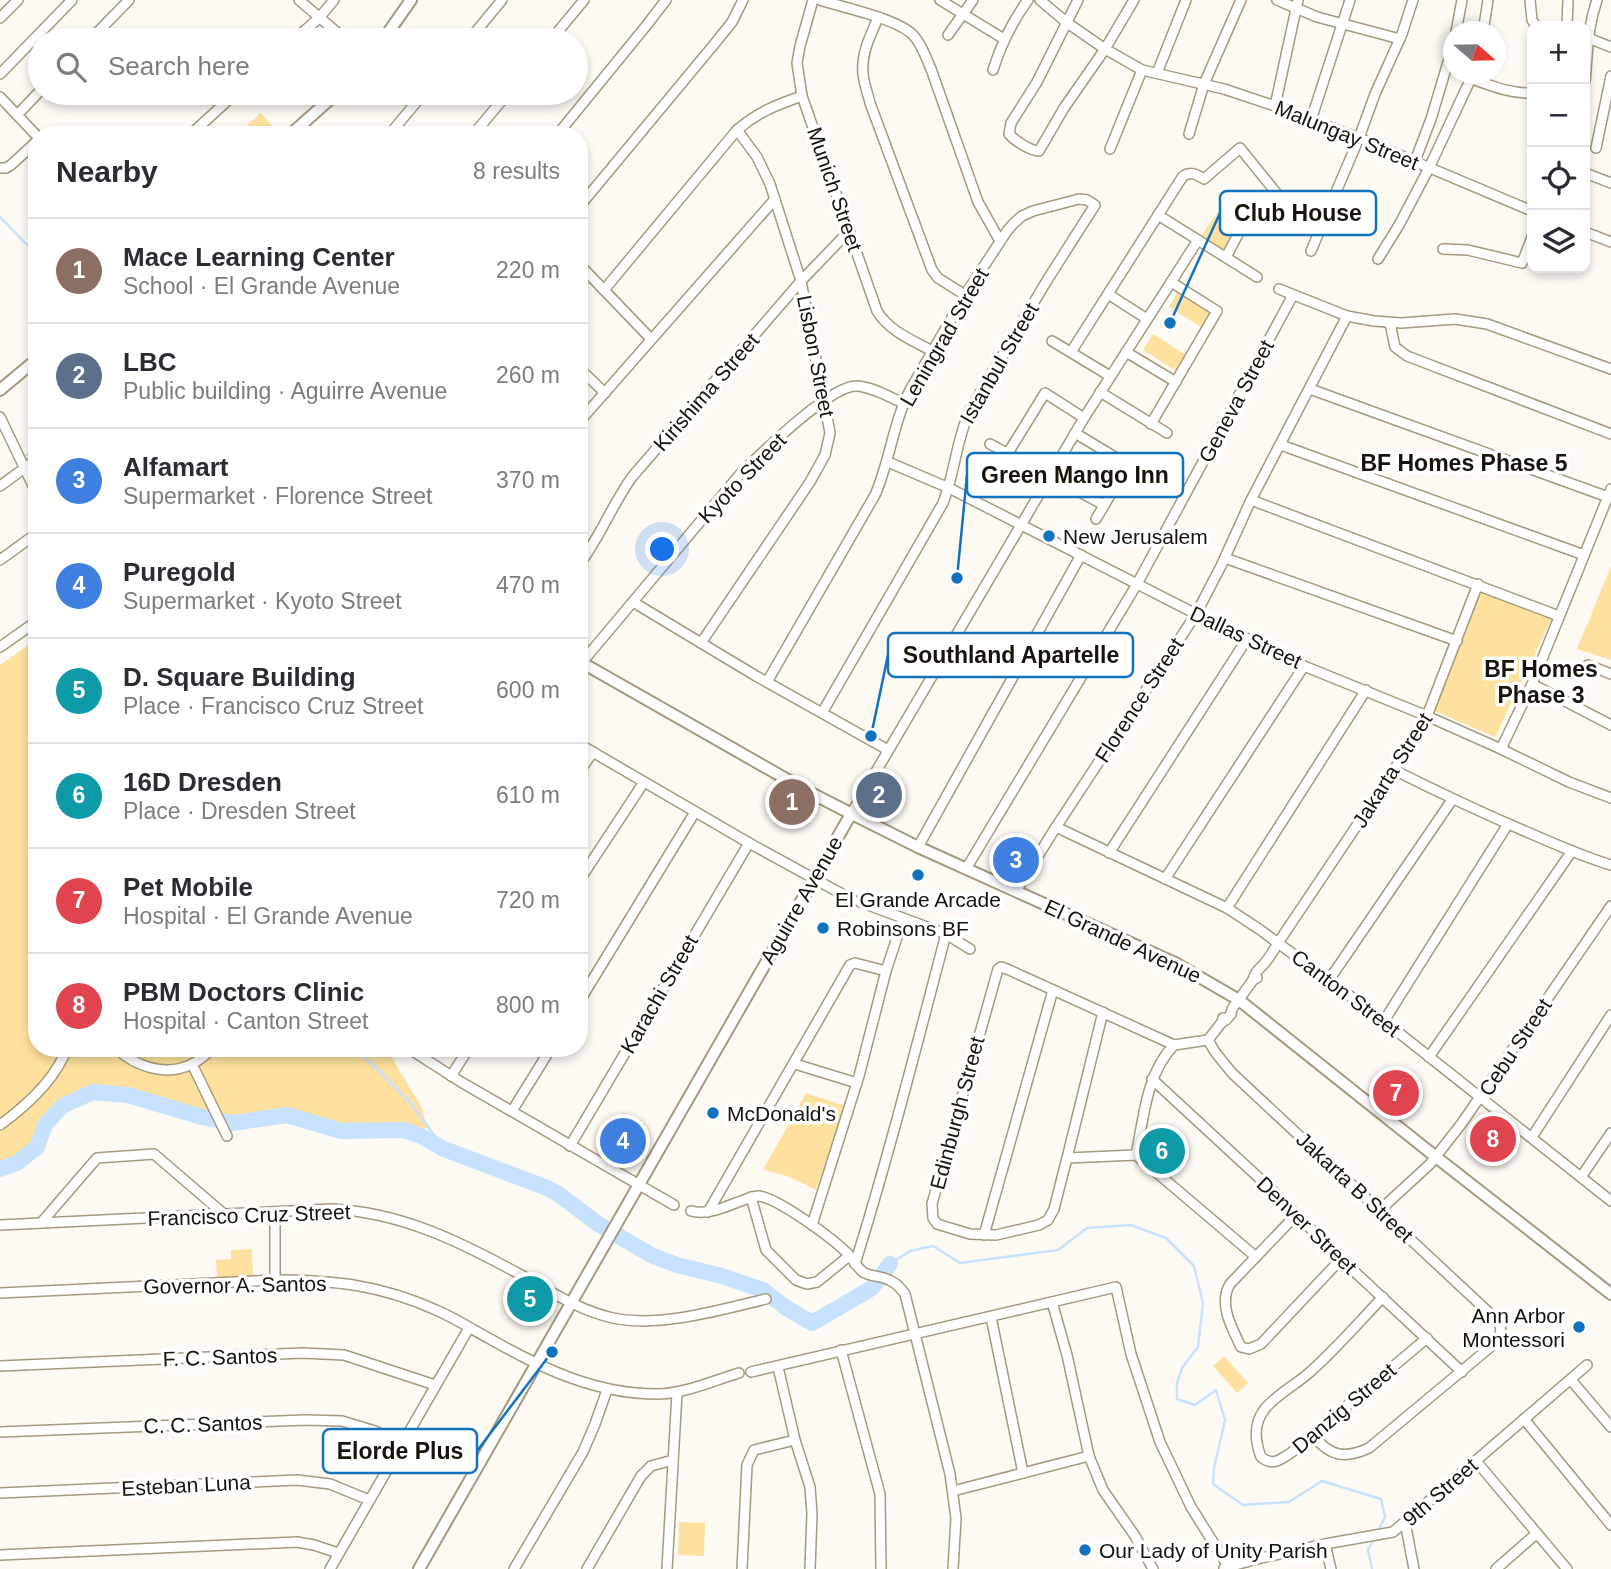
<!DOCTYPE html>
<html lang="en">
<head>
<meta charset="utf-8">
<style>
	:root { --surface:#fff; --page:#f2f2f3; --text:#2b2b33; --muted:#7c7c81; --line:#e1e1e2; --accent:#1173bf }
	body { margin:0; font-family:Arial,sans-serif; background:var(--page); color:var(--text) }
	.controls { position:absolute; right:21px; top:21px; display:grid; overflow:hidden; border-radius:14px; box-shadow:0 4px 10px #0003 }
	.controls button { width:63px; height:63px; display:grid; place-items:center; padding:0; border:0; border-bottom:2px solid var(--line); background:var(--surface); color:var(--text); font:35px sans-serif }
	.compass { position:absolute; left:1443px; top:21px; width:63px; height:63px; border-radius:50%; background:var(--surface); box-shadow:0 4px 10px #0003; rotate:110deg }
	.you { position:absolute; left:663px; top:550px; width:24px; height:24px; margin:-18px; border:5px solid #fff; border-radius:50%; background:#1a73e8; box-shadow:0 0 0 10px #1a73e833 }
	.badge { display:grid; place-items:center; width:46px; height:46px; border-radius:50%; background:var(--accent); color:#fff; font-size:23px; font-weight:700 }
	.pin { position:absolute; translate:-50% -50%; border:4px solid #fff; box-shadow:0 2px 7px #0006 }
	.list { margin:0; padding:0; list-style:none }
	h2 { display:flex; justify-content:space-between; align-items:center; height:91px; margin:0; padding:0 28px; font-size:30px }
	h2 small { font-size:23px; font-weight:400; color:var(--muted) }
	.list li { display:grid; grid-template-columns:46px 1fr auto; gap:21px; align-items:center; box-sizing:border-box; height:105px; padding:0 28px; border-top:2px solid var(--line) }
	.list b { display:block; font-size:26px; white-space:nowrap }
	.list p { margin:0; font-size:23px; white-space:nowrap; color:var(--muted) }
	.list em { font-size:23px; font-style:normal; color:var(--muted) }
	.icon { flex:none; width:38px; height:38px; fill:none; stroke:currentColor; stroke-width:2; stroke-linecap:round; stroke-linejoin:round }
	.map { position:relative; flex:none; width:1611px; height:1569px; overflow:hidden }
	.search { position:absolute; background:var(--surface); box-shadow:0 4px 10px #0003; left:28px; top:28px; width:560px; height:77px; display:flex; align-items:center; gap:18px; box-sizing:border-box; padding:0 24px; border-radius:38px; color:var(--muted); font-size:26px }
	.panel { position:absolute; background:var(--surface); box-shadow:0 4px 10px #0003; left:28px; top:126px; width:560px; height:931px; border-radius:28px }
	.map>svg:first-child { display:block }
	.green { fill:#fee19e }
	.lines { fill:none; stroke-linecap:round; stroke-linejoin:round }
	.stream { stroke:#c6e2fe; stroke-width:2.5 }
	.river { stroke:#c6e2fe; stroke-width:16 }
	.minor-casing { stroke:#a69a7e; stroke-width:12 }
	.tertiary-casing { stroke:#a69a7e; stroke-width:14 }
	.minor { stroke:#fff; stroke-width:9 }
	.tertiary { stroke:#fff; stroke-width:10 }
	.poi-dot { fill:#1173bf; stroke:#fff; stroke-width:2.5 }
	.labels { text-anchor:middle; dominant-baseline:central; stroke-width:7; stroke-linejoin:round; paint-order:stroke }
	.street-label { font-size:21px; fill:#171308; stroke:#fff }
	.poi-label { font-size:21px; fill:#171308; stroke:#fff; text-anchor:start }
	.neighbourhood-label { font-size:23px; font-weight:bold; fill:#171308; stroke:#fff }
	.leader { fill:none; stroke:#1173bf; stroke-width:2.5 }
	.callout-dot { fill:#1173bf; stroke:#fff; stroke-width:2.5 }
	.callout { fill:#fff; stroke:#1173bf; stroke-width:2.5 }
	.callout-label { font-size:23px; text-anchor:middle; font-weight:bold; fill:#171308 }
</style>
</head>
<body>
<div class="map">
<svg width="1611" height="1569" viewBox="0 0 1611 1569">
	<rect width="100%" height="100%" fill="#fdfaf4"/>
	<g class="green">
		<path d="M261 113 278 132 275 135H255L247 125Z"/>
		<path d="M1222 206 1240 226 1227 253 1201 236Z"/>
		<path d="M1178 291 1211 312 1201 327 1169 307Z"/>
		<path d="M1153 334 1186 355 1176 371 1143 350Z"/>
		<path d="M1611 566V660L1577 649Z"/>
		<path d="M1478 586 1552 618 1495 737 1432 710Z"/>
		<path d="M37 639V1048H379L392 1058 422 1108 427 1128 341 1125 288 1109 232 1123 202 1117 128 1095 93 1092 62 1106 45 1125 37 1147 17 1163 0 1169V665Z"/>
		<path d="M806 1093 845 1106 816 1190 787 1176 763 1170Z"/>
		<path d="M252 1249 253 1276 248 1277V1280L235 1277 217 1278 216 1260 231 1259V1250Z"/>
		<path d="M1224 1356 1248 1383 1237 1393 1213 1366Z"/>
		<path d="M679 1522 705 1523 704 1556 678 1555Z"/>
	</g>
	<g class="lines">
		<g class="stream">
			<path d="M0 217 33 251 37 252"/>
			<path d="M27 455 37 447"/>
			<path d="M34 470 37 476"/>
			<path d="M352 1048 368 1060 411 1103 444 1149"/>
			<path d="M890 1264 910 1251 933 1246 960 1263 1058 1250 1087 1228 1131 1225 1166 1238 1194 1266 1203 1303 1198 1347 1182 1368 1177 1383V1399L1195 1405 1216 1390 1225 1420 1214 1468 1213 1484 1243 1505 1289 1502 1322 1481 1381 1499 1385 1517 1378 1531"/>
			<path d="M1372 1569 1368 1550 1373 1540"/>
		</g>
		<path class="river" d="M0 1169 17 1163 37 1147 45 1125 62 1106 93 1092 128 1095 202 1117 232 1123 287 1115 341 1131 404 1130 421 1136 444 1149 545 1187 557 1193 598 1224 653 1256 677 1265 722 1276 763 1290 785 1307 812 1323 872 1288 890 1264"/>
		<defs>
			<g id="minor">
				<path d="M299 0 346 40"/>
				<path d="M813 0 800 46 797 63 802 96 877 311C889 331 912 340 932 351"/>
				<path d="M820 0C842 7 898 19 913 35 922 44 926 58 931 69L978 202 1000 241"/>
				<path d="M940 0 1004 39"/>
				<path d="M1040 0 1066 22 1105 49 1142 70 1224 89 1275 106 1359 138 1532 211"/>
				<path d="M1078 0 1037 82 1011 123 1009 134C1015 141 1031 151 1039 151L1064 108 1105 49 1134 0"/>
				<path d="M1277 0 1317 17 1400 39"/>
				<path d="M1530 0 1532 20 1536 26"/>
				<path d="M0 18 18 0"/>
				<path d="M878 18C870 36 861 54 863 74 864 84 868 94 870 103L932 270 938 278 965 295"/>
				<path d="M1567 26 1568 0"/>
				<path d="M1456 32 1462 0"/>
				<path d="M1483 32 1488 0"/>
				<path d="M948 35 973 0"/>
				<path d="M1588 38 1611 47"/>
				<path d="M90 40 129 0"/>
				<path d="M294 40 319 18 334 0"/>
				<path d="M469 40 502 0"/>
				<path d="M551 40 584 0"/>
				<path d="M993 70C1001 44 1012 22 1028 0"/>
				<path d="M1157 73 1186 0"/>
				<path d="M0 74 72 0"/>
				<path d="M1472 79C1492 86 1511 94 1532 93"/>
				<path d="M1585 81C1588 52 1587 29 1597 0"/>
				<path d="M0 97 37 136"/>
				<path d="M1275 106 1298 0"/>
				<path d="M17 115 40 91"/>
				<path d="M1311 120 1350 0"/>
				<path d="M1189 134 1204 84 1241 0"/>
				<path d="M190 135 236 93"/>
				<path d="M389 135 424 93"/>
				<path d="M473 135 508 93"/>
				<path d="M557 135 646 26 666 0"/>
				<path d="M1596 148 1611 76"/>
				<path d="M1110 149 1142 70"/>
				<path d="M1415 161 1431 119 1454 42"/>
				<path d="M0 168H6L11 165 37 141"/>
				<path d="M1585 173 1611 183"/>
				<path d="M579 207 716 42 732 22 743 0"/>
				<path d="M1158 215 1257 277"/>
				<path d="M1585 232 1611 242"/>
				<path d="M1443 249 1468 250 1522 263 1532 237"/>
				<path d="M1311 251 1359 138 1375 94 1402 34 1413 0"/>
				<path d="M1378 259 1399 225 1429 168 1473 74"/>
				<path d="M579 264 651 339"/>
				<path d="M1279 289 1347 316 1374 321 1401 323 1455 319 1487 324 1611 369"/>
				<path d="M604 290 737 130C758 112 776 105 802 96"/>
				<path d="M1108 294 1147 319"/>
				<path d="M1390 323 1395 347 1407 356 1611 434"/>
				<path d="M1052 341 1110 376"/>
				<path d="M1071 352 1183 176C1191 171 1196 174 1204 179L1240 148 1278 195 1243 225 1226 257"/>
				<path d="M1126 352 1176 382"/>
				<path d="M579 368 605 393"/>
				<path d="M1310 389 1608 497"/>
				<path d="M1100 392 1167 433"/>
				<path d="M0 417 37 494"/>
				<path d="M579 422 775 199"/>
				<path d="M1151 424 1217 311 1171 282"/>
				<path d="M1075 433 1128 465 1096 519"/>
				<path d="M990 444 1104 505"/>
				<path d="M1281 445 1584 555"/>
				<path d="M1008 453 1045 393 1084 418"/>
				<path d="M888 462 949 488 1196 614 1304 666 1427 716 1501 749 1569 782 1611 798"/>
				<path d="M0 486 37 459"/>
				<path d="M1251 500 1559 616"/>
				<path d="M1225 558 1457 641"/>
				<path d="M0 560 37 533"/>
				<path d="M579 565C600 537 612 505 632 477L801 281 850 230"/>
				<path d="M633 602 756 676 888 750"/>
				<path d="M701 643 810 482 825 455 830 433 801 281 770 184 757 157 737 130"/>
				<path d="M0 647 37 621"/>
				<path d="M584 660 741 473C762 453 830 385 857 386 873 387 889 397 903 403"/>
				<path d="M1588 665 1611 674"/>
				<path d="M767 682 875 495C890 461 893 423 910 390L965 295 1007 231 1014 223 1022 216 1033 211 1079 199 1087 200 1095 205 1046 282 970 410C956 440 955 473 943 503L822 713"/>
				<path d="M1532 684 1611 725"/>
				<path d="M579 744 749 843 853 900"/>
				<path d="M1501 749 1532 684 1611 489"/>
				<path d="M1394 770C1442 794 1491 817 1541 838 1564 848 1587 858 1611 865"/>
				<path d="M579 772 593 752"/>
				<path d="M851 814 1084 418 1198 240"/>
				<path d="M1056 827 1227 908 1259 929 1384 1021 1611 1201"/>
				<path d="M918 847 1081 555"/>
				<path d="M1109 853 1247 639"/>
				<path d="M966 869 1137 584 1293 295"/>
				<path d="M1165 879 1304 666"/>
				<path d="M579 881 644 782"/>
				<path d="M1016 891 1056 827 1196 614 1221 566 1251 500 1347 316"/>
				<path d="M860 902 946 934 970 949"/>
				<path d="M1227 908 1366 690"/>
				<path d="M1253 980C1255 972 1258 970 1264 964 1269 958 1274 950 1278 943L1394 770 1427 716 1478 584"/>
				<path d="M1329 980 1452 800"/>
				<path d="M579 1002 695 812"/>
				<path d="M1103 1012 1067 1158 1054 1209 1048 1220 1039 1225 996 1235 970 1234 937 1224 933 1218 932 1204 998 969 1001 967 1007 969 1174 1045 1208 1040"/>
				<path d="M1384 1021 1508 824"/>
				<path d="M1222 1022 1226 1020 1231 1014 1232 1009 1253 980 1257 978"/>
				<path d="M1208 1040 1215 1052 1232 1073 1498 1321C1503 1330 1501 1336 1494 1344L1369 1448C1345 1459 1330 1457 1313 1435"/>
				<path d="M1208 1040 1222 1022 1223 1018"/>
				<path d="M116 1048C136 1067 166 1077 192 1064 200 1060 207 1053 215 1048"/>
				<path d="M408 1048 461 1082 674 1205"/>
				<path d="M1429 1057 1572 851"/>
				<path d="M192 1064 227 1136"/>
				<path d="M795 1064 857 1083"/>
				<path d="M451 1076 469 1048"/>
				<path d="M1152 1079 1271 1189 1341 1259 1462 1372"/>
				<path d="M512 1111 551 1048"/>
				<path d="M0 1125C26 1106 56 1079 67 1048"/>
				<path d="M1532 1137 1611 1015"/>
				<path d="M570 1146 749 843"/>
				<path d="M1136 1155C1144 1117 1146 1074 1174 1045"/>
				<path d="M1067 1158 1136 1155 1256 1257"/>
				<path d="M1581 1177 1611 1133"/>
				<path d="M751 1197 766 1250 796 1280 807 1284 817 1282 849 1256"/>
				<path d="M1380 1210 1430 1164 1462 1123 1611 906"/>
				<path d="M691 1211C706 1215 723 1208 738 1202 745 1200 751 1196 759 1196 778 1198 835 1240 849 1255 854 1261 857 1267 863 1272 869 1276 877 1276 884 1278 894 1281 899 1286 905 1294L950 1474 956 1518 953 1569"/>
				<path d="M708 1212 850 965 855 963 886 971"/>
				<path d="M275 1213V1280"/>
				<path d="M1296 1215 1230 1284C1218 1304 1232 1328 1241 1347L1249 1349 1261 1344 1341 1259"/>
				<path d="M41 1223 97 1158 154 1154 225 1215"/>
				<path d="M0 1225 331 1209C401 1212 461 1242 521 1275 550 1291 580 1311 613 1318 659 1328 720 1310 766 1299"/>
				<path d="M812 1225 859 1076 886 971 903 919"/>
				<path d="M984 1235 1053 990"/>
				<path d="M855 1264C889 1155 917 1044 946 934"/>
				<path d="M0 1293 275 1280C334 1280 381 1285 436 1310 455 1318 473 1330 492 1340 543 1369 596 1394 657 1394 684 1394 712 1381 739 1373"/>
				<path d="M1383 1297C1359 1322 1336 1349 1310 1372 1297 1384 1273 1397 1264 1410 1253 1425 1255 1441 1261 1457 1273 1467 1281 1459 1292 1452L1427 1338"/>
				<path d="M1052 1302 1067 1355 1089 1456 1103 1490 1135 1536 1153 1569"/>
				<path d="M991 1317 1023 1473"/>
				<path d="M841 1350 880 1494 881 1569"/>
				<path d="M0 1366 303 1353 344 1355 435 1385"/>
				<path d="M778 1367 795 1440 810 1487 812 1514 810 1569"/>
				<path d="M751 1372 1116 1287 1131 1354 1160 1442 1191 1507 1228 1566"/>
				<path d="M1571 1380 1611 1427"/>
				<path d="M1524 1419 1611 1525"/>
				<path d="M0 1432 305 1420 342 1421 375 1431 402 1444"/>
				<path d="M1476 1461 1567 1569"/>
				<path d="M953 1491 1089 1456"/>
				<path d="M0 1493 297 1480 330 1484 369 1500"/>
				<path d="M1405 1522 1414 1569"/>
				<path d="M1325 1544 1331 1569"/>
				<path d="M0 1555 297 1542 314 1545 338 1553"/>
				<path d="M1224 1568 1261 1558 1325 1544 1393 1532 1587 1365"/>
				<path d="M330 1569 469 1328"/>
				<path d="M514 1569 583 1452 595 1424 607 1390"/>
				<path d="M587 1569 641 1476 651 1466 673 1460"/>
				<path d="M667 1569 677 1393"/>
				<path d="M742 1569 747 1465 754 1450 795 1440"/>
				<path d="M1496 1569 1536 1534"/>
			</g>
			<g id="tertiary">
				<path d="M383 40 411 0"/>
				<path d="M290 135 337 93"/>
				<path d="M0 390 37 359"/>
				<path d="M579 663 586 665 809 792 854 815 918 847 1177 964 1239 1000 1436 1157 1611 1294"/>
				<path d="M419 1569 851 814"/>
			</g>
		</defs>
		<use href="#minor" class="minor-casing"/>
		<use href="#tertiary" class="tertiary-casing"/>
		<use href="#minor" class="minor"/>
		<use href="#tertiary" class="tertiary"/>
	</g>
	<g class="poi-dot">
		<circle cx="1049" cy="536" r="7"/>
		<circle cx="918" cy="875" r="7"/>
		<circle cx="823" cy="928" r="7"/>
		<circle cx="713" cy="1113" r="7"/>
		<circle cx="1579" cy="1327" r="7"/>
		<circle cx="1085" cy="1550" r="7"/>
	</g>
	<g class="labels">
		<g class="street-label">
			<text transform="translate(1347 135) rotate(22)">Malungay Street</text>
			<text transform="translate(835 189) rotate(71)">Munich Street</text>
			<text transform="translate(944 337) rotate(-60)">Leningrad Street</text>
			<text transform="translate(816 356) rotate(79)">Lisbon Street</text>
			<text transform="translate(999 363) rotate(-60)">Istanbul Street</text>
			<text transform="translate(706 392) rotate(-49)">Kirishima Street</text>
			<text transform="translate(1236 401) rotate(-62)">Geneva Street</text>
			<text transform="translate(742 478) rotate(-46)">Kyoto Street</text>
			<text transform="translate(1246 637) rotate(25)">Dallas Street</text>
			<text transform="translate(1139 700) rotate(-57)">Florence Street</text>
			<text transform="translate(1392 770) rotate(-58)">Jakarta Street</text>
			<text transform="translate(801 900) rotate(-60)">Aguirre Avenue</text>
			<text transform="translate(1123 941) rotate(25)">El Grande Avenue</text>
			<text transform="translate(1346 993) rotate(37)">Canton Street</text>
			<text transform="translate(659 994) rotate(-60)">Karachi Street</text>
			<text transform="translate(1515 1047) rotate(-56)">Cebu Street</text>
			<text transform="translate(957 1113) rotate(-75)">Edinburgh Street</text>
			<text transform="translate(1355 1187) rotate(43)">Jakarta B Street</text>
			<text transform="translate(249 1215) rotate(-2)">Francisco Cruz Street</text>
			<text transform="translate(1307 1225) rotate(44)">Denver Street</text>
			<text transform="translate(235 1285) rotate(-1)">Governor A. Santos</text>
			<text transform="translate(220 1357) rotate(-2)">F. C. Santos</text>
			<text transform="translate(1344 1408) rotate(-40)">Danzig Street</text>
			<text transform="translate(203 1424) rotate(-2)">C. C. Santos</text>
			<text transform="translate(186 1485) rotate(-3)">Esteban Luna</text>
			<text transform="translate(1440 1492) rotate(-41)">9th Street</text>
		</g>
		<g class="poi-label">
			<text x="1063" y="536">New Jerusalem</text>
			<text x="918" y="899" text-anchor="middle">El Grande Arcade</text>
			<text x="837" y="928">Robinsons BF</text>
			<text x="727" y="1113">McDonald's</text>
			<text x="1565" y="1315" text-anchor="end">Ann Arbor<tspan x="1565" dy="24">Montessori</tspan></text>
			<text x="1099" y="1550">Our Lady of Unity Parish</text>
		</g>
		<g class="neighbourhood-label">
			<text x="1464" y="463">BF Homes Phase 5</text>
			<text x="1541" y="669">BF Homes<tspan x="1541" dy="26">Phase 3</tspan></text>
		</g>
	</g>
	<path class="leader" d="M1170 323L1220 213M957 578L967 475M871 736L888 655M552 1352L477 1451"/>
	<g class="callout-dot">
		<circle cx="1170" cy="323" r="7"/>
		<circle cx="957" cy="578" r="7"/>
		<circle cx="871" cy="736" r="7"/>
		<circle cx="552" cy="1352" r="7"/>
	</g>
	<g class="callout">
		<rect x="1220" y="191" width="156" height="44" rx="7"/>
		<rect x="967" y="453" width="216" height="44" rx="7"/>
		<rect x="888" y="633" width="245" height="44" rx="7"/>
		<rect x="323" y="1429" width="154" height="44" rx="7"/>
	</g>
	<g class="callout-label">
		<text x="1298" y="221">Club House</text>
		<text x="1075" y="483">Green Mango Inn</text>
		<text x="1011" y="663">Southland Apartelle</text>
		<text x="400" y="1459">Elorde Plus</text>
	</g>
</svg>
<div class="controls">
<button>+</button>
<button>−</button>
<button><svg class="icon" aria-label="locate" viewBox="0 0 24 24"><circle cx="12" cy="12" r="6"/><path d="M12 2v4M12 18v4M2 12h4M18 12h4"/></svg></button>
<button><svg class="icon" aria-label="layers" viewBox="0 0 24 24"><path d="M12 4l9 5-9 5-9-5zM3 14l9 5 9-5"/></svg></button>
</div>
<svg class="compass" viewBox="-18 -18 36 36"><path d="M0-13l5 13h-10z" fill="#e53935"/><path d="M0 13l5-13h-10z" fill="#7c7c81"/></svg>
<div class="you"></div>
<div class="pin badge" style="left:792px;top:802px;background:#8d6e63">1</div>
<div class="pin badge" style="left:879px;top:795px;background:#5c6f8a">2</div>
<div class="pin badge" style="left:1016px;top:860px;background:#3f7fe0">3</div>
<div class="pin badge" style="left:623px;top:1141px;background:#3f7fe0">4</div>
<div class="pin badge" style="left:530px;top:1299px;background:#0f9aa8">5</div>
<div class="pin badge" style="left:1162px;top:1151px;background:#0f9aa8">6</div>
<div class="pin badge" style="left:1396px;top:1093px;background:#e0444e">7</div>
<div class="pin badge" style="left:1493px;top:1139px;background:#e0444e">8</div>
<div class="search"><svg class="icon" aria-label="search" viewBox="0 0 24 24"><circle cx="10" cy="10" r="6"/><path d="M15 15l6 6"/></svg>Search here</div>
<section class="panel">
<h2>Nearby<small>8 results</small></h2>
<ul class="list">
<li><span class="badge" style="background:#8d6e63">1</span><div><b>Mace Learning Center</b><p>School · El Grande Avenue</p></div><em>220 m</em></li>
<li><span class="badge" style="background:#5c6f8a">2</span><div><b>LBC</b><p>Public building · Aguirre Avenue</p></div><em>260 m</em></li>
<li><span class="badge" style="background:#3f7fe0">3</span><div><b>Alfamart</b><p>Supermarket · Florence Street</p></div><em>370 m</em></li>
<li><span class="badge" style="background:#3f7fe0">4</span><div><b>Puregold</b><p>Supermarket · Kyoto Street</p></div><em>470 m</em></li>
<li><span class="badge" style="background:#0f9aa8">5</span><div><b>D. Square Building</b><p>Place · Francisco Cruz Street</p></div><em>600 m</em></li>
<li><span class="badge" style="background:#0f9aa8">6</span><div><b>16D Dresden</b><p>Place · Dresden Street</p></div><em>610 m</em></li>
<li><span class="badge" style="background:#e0444e">7</span><div><b>Pet Mobile</b><p>Hospital · El Grande Avenue</p></div><em>720 m</em></li>
<li><span class="badge" style="background:#e0444e">8</span><div><b>PBM Doctors Clinic</b><p>Hospital · Canton Street</p></div><em>800 m</em></li>
</ul>
</section>
</div>
</body>
</html>
